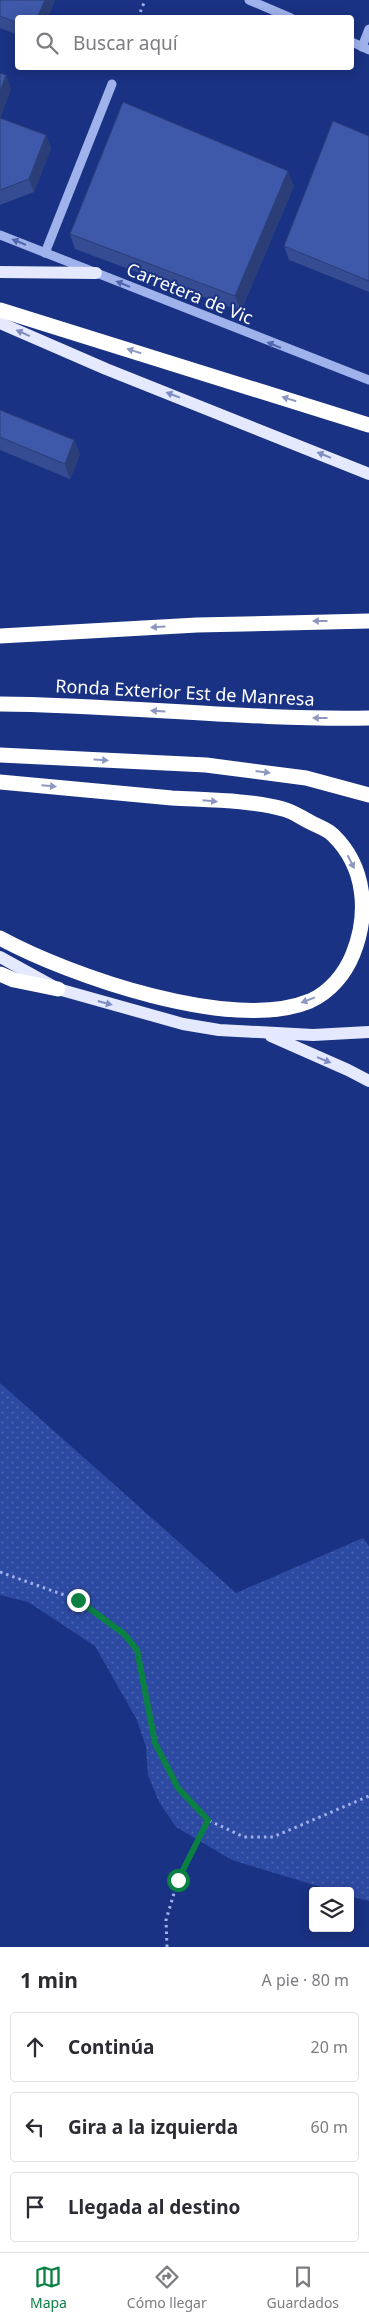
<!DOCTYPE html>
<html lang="es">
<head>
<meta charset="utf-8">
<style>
	:root { --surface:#fff; --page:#f7f7f7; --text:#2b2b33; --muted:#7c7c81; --line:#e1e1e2; --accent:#0b8043 }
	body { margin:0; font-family:"Noto Sans",sans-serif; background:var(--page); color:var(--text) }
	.controls { position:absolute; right:15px; bottom:15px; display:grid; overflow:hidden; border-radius:5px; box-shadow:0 2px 12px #0003 }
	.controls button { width:45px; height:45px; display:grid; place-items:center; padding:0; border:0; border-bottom:1px solid var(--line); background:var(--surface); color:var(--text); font:25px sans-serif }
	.stop { position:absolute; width:15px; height:15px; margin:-11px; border:4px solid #0b8043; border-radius:50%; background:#fff }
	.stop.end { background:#0b8043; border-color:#fff; box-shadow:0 1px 5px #0008 }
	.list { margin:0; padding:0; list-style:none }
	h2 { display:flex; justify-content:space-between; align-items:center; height:65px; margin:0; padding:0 20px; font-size:21px }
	h2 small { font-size:16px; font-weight:400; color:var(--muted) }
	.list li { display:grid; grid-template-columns:32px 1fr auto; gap:15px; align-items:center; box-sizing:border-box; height:70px; margin:0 10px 10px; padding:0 10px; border:1px solid var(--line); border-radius:5px }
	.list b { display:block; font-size:19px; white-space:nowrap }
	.list em { font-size:16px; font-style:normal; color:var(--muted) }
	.icon { flex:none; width:28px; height:28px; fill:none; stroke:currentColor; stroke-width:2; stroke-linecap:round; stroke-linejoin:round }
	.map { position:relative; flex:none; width:369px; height:1947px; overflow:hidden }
	.search { position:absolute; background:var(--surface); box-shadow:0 2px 12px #0003; left:15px; right:15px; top:15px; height:55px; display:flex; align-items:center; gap:12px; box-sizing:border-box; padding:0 18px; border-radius:5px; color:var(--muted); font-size:19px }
	.sheet { height:305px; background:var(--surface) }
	nav { display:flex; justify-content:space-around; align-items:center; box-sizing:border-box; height:70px; border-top:1px solid var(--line); background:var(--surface); font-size:14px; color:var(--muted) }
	nav a { display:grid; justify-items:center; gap:2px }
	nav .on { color:var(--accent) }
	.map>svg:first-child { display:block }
	.garden { fill:url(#garden-dots) }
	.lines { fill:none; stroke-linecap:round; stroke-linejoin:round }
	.path { stroke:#9fb2eb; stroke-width:3; stroke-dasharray:2.5 4; stroke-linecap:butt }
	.minor { stroke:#9fb2eb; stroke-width:9 }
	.major { stroke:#e4e9ff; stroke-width:12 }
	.highway { stroke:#fff; stroke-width:15 }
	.wall { fill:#354c92 }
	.shaded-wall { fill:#2b3e77 }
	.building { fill:#3e58aa; stroke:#2b3e77 }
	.oneway { fill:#4f65ad }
	.oneway2 { fill:#7f8ec1 }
	.oneway3 { fill:#8c98c1 }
	.route { stroke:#0b8043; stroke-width:6 }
	.labels { text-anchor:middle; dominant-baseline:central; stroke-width:4; stroke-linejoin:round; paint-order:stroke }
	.street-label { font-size:18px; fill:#fff; stroke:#1a3283 }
</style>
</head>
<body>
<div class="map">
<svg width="369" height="1947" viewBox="0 0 369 1947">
	<defs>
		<pattern id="garden-dots" width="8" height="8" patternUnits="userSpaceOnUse" patternTransform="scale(1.25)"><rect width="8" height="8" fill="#2d4aa2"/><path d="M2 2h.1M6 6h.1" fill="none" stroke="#4c65b0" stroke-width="1.8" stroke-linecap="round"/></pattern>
	</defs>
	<rect width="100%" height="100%" fill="#1a3283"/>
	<path class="garden" d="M0 1383 236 1593 363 1538 369 1546V1901L350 1896V1891H334L232 1860 176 1827 159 1802 148 1775 146 1747 137 1720 95 1646 28 1602 0 1595Z"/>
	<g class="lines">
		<g class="path">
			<path d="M138 18 145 0"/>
			<path d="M0 1572 78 1600 124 1634 137 1650 155 1743 178 1788 208 1820 244 1837H273L369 1796"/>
			<path d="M167 1947 166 1920 178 1880 208 1820"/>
		</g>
		<g class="minor">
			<path d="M249 0 291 18"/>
			<path d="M352 42 369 50"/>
			<path d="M362 47 369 29"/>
			<path d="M0 235 369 380"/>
			<path d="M45 253 112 84"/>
		</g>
		<g class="major">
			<path d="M0 272 96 273"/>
			<path d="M0 323 106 369 369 474"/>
			<path d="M0 957 58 989 183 1024 219 1030 313 1035 369 1032"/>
			<path d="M271 1036 348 1070 369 1081"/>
		</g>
		<g class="highway">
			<path d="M0 310 369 425"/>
			<path d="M0 636 197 625 369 621"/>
			<path d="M0 704C123 705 246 720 369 718"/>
			<path d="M0 755 206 765 306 778 369 795"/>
			<path d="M0 782C57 787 115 793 172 798 206 800 251 800 283 809 292 811 302 818 310 822 317 826 327 829 333 835 366 867 369 914 353 954 345 974 330 992 310 1001 233 1033 70 976 0 938"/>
			<path d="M0 974 14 980 58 989"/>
		</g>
	</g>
	<g class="wall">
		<path d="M0 0H55L48 18H18V35L0 28Z"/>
		<path d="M0 73 6 75 11 89 0 118 46 135 51 149 34 192 0 205Z"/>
		<path d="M369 136V292L289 260 284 246Z"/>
		<path d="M294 186 241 311 75 249 70 234Z"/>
		<path d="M0 410 74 440 80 455 70 479 0 450Z"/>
	</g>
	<g class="shaded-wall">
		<path d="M45 0H55L48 18H37Z"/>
		<path d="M6 75 11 89 0 119V92Z"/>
		<path d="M46 135 51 149 34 192 29 179Z"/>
		<path d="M288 171 294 186 241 311 235 296Z"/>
		<path d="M74 440 80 455 70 479 65 464Z"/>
	</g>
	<g class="building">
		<path d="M0 0H45L37 18H18V23L0 16Z"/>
		<path d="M0 73 6 75 0 92Z"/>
		<path d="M123 102 288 171 235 296 70 234Z"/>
		<path d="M0 118 46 135 29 179 0 190Z"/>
		<path d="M333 121 369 136V281L284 246Z"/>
		<path d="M0 410 74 440 65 464 0 437Z"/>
	</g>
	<defs><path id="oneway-solid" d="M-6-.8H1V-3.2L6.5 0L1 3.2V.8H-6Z" transform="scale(1.25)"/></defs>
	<g class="oneway">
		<use href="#oneway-solid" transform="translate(19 242) rotate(-158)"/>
		<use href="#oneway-solid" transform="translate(123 284) rotate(-158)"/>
		<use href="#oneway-solid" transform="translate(274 345) rotate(-158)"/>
	</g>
	<g class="oneway2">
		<use href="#oneway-solid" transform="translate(23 333) rotate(-156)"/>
		<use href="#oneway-solid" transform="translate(173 395) rotate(-159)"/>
		<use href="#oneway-solid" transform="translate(324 455) rotate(-158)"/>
		<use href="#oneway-solid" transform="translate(105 1003) rotate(15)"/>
		<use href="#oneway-solid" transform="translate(324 1060) rotate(22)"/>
	</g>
	<g class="oneway3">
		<use href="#oneway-solid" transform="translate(134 351) rotate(-163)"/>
		<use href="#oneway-solid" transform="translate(289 399) rotate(-163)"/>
		<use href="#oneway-solid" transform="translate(320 621) rotate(180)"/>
		<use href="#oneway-solid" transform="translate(158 627) rotate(177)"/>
		<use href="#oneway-solid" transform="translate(158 711) rotate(-176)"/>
		<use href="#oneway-solid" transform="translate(320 718) rotate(-180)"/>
		<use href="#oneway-solid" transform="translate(101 760) rotate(3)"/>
		<use href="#oneway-solid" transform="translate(263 772) rotate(7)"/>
		<use href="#oneway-solid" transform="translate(49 786) rotate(5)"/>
		<use href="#oneway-solid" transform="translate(210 801) rotate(5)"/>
		<use href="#oneway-solid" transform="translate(351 862) rotate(64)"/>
		<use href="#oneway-solid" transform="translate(308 1000) rotate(159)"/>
	</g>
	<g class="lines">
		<path class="route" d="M78 1600 124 1634 137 1650 155 1743 178 1788 208 1820 178 1880"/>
	</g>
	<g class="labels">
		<g class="street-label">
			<text transform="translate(190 293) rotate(22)">Carretera de Vic</text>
			<text transform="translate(185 692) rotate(3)">Ronda Exterior Est de Manresa</text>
		</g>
	</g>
</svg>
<div class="controls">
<button><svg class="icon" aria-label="layers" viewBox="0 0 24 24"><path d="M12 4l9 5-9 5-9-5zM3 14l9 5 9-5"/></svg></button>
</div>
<div class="stop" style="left:178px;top:1880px"></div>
<div class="stop end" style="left:78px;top:1600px"></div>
<div class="search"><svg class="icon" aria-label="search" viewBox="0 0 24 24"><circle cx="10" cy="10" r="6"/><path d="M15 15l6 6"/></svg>Buscar aquí</div>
</div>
<section class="sheet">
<h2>1 min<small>A pie · 80 m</small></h2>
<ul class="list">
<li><svg class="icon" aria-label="ahead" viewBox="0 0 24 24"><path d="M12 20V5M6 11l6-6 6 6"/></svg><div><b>Continúa</b></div><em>20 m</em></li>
<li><svg class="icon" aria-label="left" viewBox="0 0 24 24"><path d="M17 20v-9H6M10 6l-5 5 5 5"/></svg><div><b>Gira a la izquierda</b></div><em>60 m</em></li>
<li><svg class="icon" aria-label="arrive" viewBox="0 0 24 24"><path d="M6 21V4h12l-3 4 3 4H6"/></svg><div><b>Llegada al destino</b></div></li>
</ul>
</section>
<nav>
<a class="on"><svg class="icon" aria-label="map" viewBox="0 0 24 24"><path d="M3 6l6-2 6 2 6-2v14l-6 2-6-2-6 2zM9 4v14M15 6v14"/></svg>Mapa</a>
<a><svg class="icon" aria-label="directions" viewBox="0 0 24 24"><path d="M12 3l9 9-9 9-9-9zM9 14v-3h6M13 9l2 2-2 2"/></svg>Cómo llegar</a>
<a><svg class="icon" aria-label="saved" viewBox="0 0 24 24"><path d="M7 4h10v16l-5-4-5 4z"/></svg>Guardados</a>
</nav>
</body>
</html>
